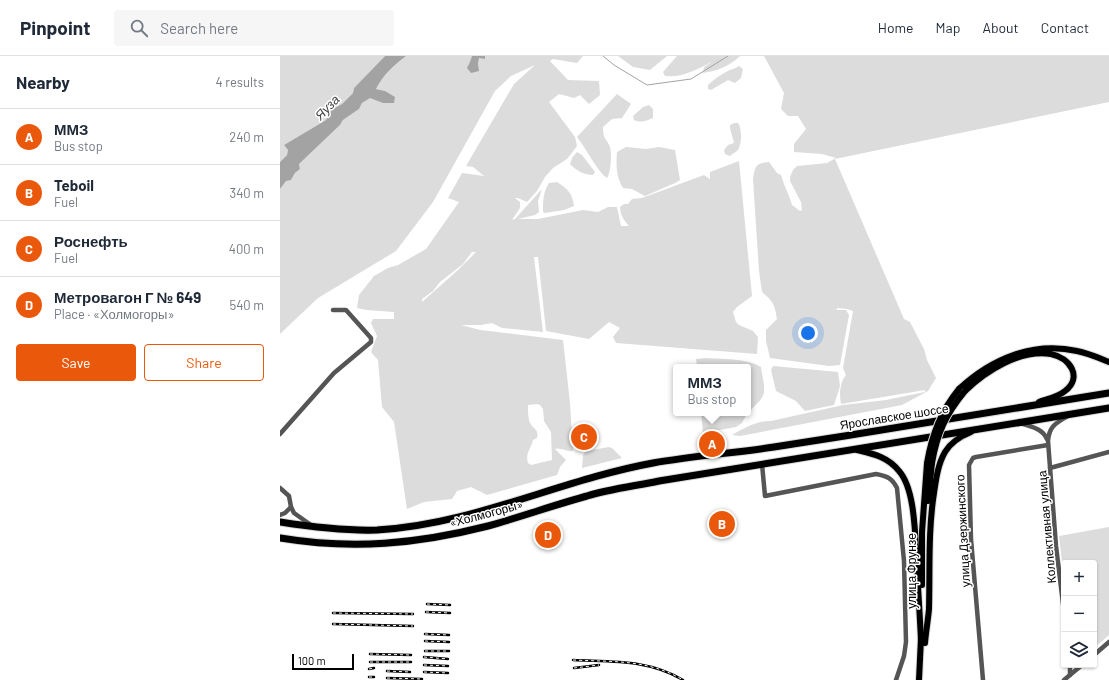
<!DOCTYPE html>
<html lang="en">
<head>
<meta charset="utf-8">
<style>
	:root { --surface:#fff; --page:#f6f6f7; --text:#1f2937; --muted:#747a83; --line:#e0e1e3; --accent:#ea580c }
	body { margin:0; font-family:Barlow,sans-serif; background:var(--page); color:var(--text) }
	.controls { position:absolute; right:12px; bottom:12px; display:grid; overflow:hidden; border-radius:4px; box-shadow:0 1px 3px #0004 }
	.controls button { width:36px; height:36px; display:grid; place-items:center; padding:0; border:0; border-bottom:1px solid var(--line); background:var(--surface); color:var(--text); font:20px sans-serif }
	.scale { position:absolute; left:12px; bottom:10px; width:62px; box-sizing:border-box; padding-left:4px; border:2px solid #000; border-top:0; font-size:11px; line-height:14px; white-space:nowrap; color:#000; -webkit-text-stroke:3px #fff; paint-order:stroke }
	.you { position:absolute; left:528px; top:277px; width:14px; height:14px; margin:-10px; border:3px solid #fff; border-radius:50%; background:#1a73e8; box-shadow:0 0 0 6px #1a73e833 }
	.badge { display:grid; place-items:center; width:26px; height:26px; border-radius:50%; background:var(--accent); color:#fff; font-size:13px; font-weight:700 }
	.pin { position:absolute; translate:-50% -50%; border:2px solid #fff; box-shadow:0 1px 4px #0006 }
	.popup { position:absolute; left:393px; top:308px; width:78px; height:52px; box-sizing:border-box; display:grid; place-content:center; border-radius:4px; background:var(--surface); filter:drop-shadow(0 1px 3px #0005); font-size:13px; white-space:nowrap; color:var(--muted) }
	.popup b { font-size:15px; color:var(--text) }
	.popup::after { content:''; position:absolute; left:50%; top:100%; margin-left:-8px; border:8px solid transparent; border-top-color:var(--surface) }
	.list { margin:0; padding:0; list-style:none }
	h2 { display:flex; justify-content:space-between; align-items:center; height:52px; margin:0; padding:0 16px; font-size:17px }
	h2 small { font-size:13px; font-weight:400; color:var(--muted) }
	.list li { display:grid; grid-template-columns:26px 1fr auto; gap:12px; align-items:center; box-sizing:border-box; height:56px; padding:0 16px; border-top:1px solid var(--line) }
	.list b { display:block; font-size:15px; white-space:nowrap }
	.list p { margin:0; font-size:13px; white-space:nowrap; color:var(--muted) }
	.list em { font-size:13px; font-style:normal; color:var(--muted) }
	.actions { display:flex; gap:8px; padding:12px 16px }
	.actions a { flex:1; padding:9px 0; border:1px solid var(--accent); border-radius:4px; text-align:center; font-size:14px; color:var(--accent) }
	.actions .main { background:var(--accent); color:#fff }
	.icon { flex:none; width:22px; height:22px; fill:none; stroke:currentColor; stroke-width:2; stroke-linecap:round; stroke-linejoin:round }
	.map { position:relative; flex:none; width:829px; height:624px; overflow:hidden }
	header { display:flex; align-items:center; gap:24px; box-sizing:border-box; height:56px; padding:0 20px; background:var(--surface); border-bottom:1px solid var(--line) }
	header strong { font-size:19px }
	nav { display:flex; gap:22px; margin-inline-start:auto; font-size:14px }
	.search { width:280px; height:36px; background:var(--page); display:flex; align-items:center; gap:10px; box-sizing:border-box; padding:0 14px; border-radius:4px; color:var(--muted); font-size:15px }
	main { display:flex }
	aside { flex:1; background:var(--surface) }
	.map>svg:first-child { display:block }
	.green { fill:#dcdcdc; fill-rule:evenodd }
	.water { fill:#a3a3a3 }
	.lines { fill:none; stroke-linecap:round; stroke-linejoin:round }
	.stream { stroke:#a3a3a3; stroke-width:1 }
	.major-casing { stroke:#dbdbdb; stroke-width:8 }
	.highway-casing { stroke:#dbdbdb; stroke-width:9 }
	.minor { stroke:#555; stroke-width:4.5 }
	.major { stroke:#000; stroke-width:6 }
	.highway { stroke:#000; stroke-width:7 }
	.rail-casing { stroke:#000; stroke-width:2.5 }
	.rail { stroke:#fff; stroke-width:1; stroke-dasharray:3; stroke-linecap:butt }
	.major-bridge-casing { stroke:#dbdbdb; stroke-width:8; stroke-linecap:butt }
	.major-bridge { stroke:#000; stroke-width:6 }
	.labels { text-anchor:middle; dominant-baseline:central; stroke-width:3; stroke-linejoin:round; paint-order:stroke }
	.street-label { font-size:12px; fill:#000; stroke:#fff }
	.water-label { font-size:13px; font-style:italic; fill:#444; stroke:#fff }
</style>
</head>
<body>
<header>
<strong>Pinpoint</strong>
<div class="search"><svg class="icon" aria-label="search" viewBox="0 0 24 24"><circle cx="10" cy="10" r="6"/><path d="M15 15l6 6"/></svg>Search here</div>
<nav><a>Home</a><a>Map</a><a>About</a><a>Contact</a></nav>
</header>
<main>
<aside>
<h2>Nearby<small>4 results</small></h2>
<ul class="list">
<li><span class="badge">A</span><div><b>ММЗ</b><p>Bus stop</p></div><em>240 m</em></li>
<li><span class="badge">B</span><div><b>Teboil</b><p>Fuel</p></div><em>340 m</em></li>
<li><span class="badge">C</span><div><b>Роснефть</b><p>Fuel</p></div><em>400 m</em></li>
<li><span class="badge">D</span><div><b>Метровагон Г № 649</b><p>Place · «Холмогоры»</p></div><em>540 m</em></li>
</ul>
<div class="actions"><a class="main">Save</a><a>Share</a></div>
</aside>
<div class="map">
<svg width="829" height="624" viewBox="0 0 829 624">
	<rect width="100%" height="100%" fill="#fff"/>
	<g class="green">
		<path d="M0 0H105L74 32 73 37 62 48 51 54 46 64 4 89 8 94 7 99 0 106Z"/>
		<path d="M126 0H192L191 6 198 8 199 1 205 3V0H303L297 7 273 3 270 5 288 24 319 25 320 39 309 48 300 39 294 42 279 38 269 46 295 81 297 90 287 103 273 112 265 121 257 135 247 146 238 142H235L240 146V152L232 164 235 163 262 133 258 145 259 156 255 159 238 163H258L303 154 318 156 328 151H337L341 170H349C344 164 340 159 340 151L344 148H348L352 143 362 142 424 119 430 123V116L459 105 472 240 457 251 453 256 456 266 459 269 473 275 478 281 477 298 336 287 333 281 340 272 329 266 309 283 266 275 258 201H254L263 276 222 272 212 267 201 269H181L200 274 283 284 290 347 293 395C286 396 281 391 275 393L286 404 280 411 277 419 207 439 191 431 177 435 172 443 144 446 127 453 114 366 102 351 98 304 91 296 97 280 91 267 93 263H114V256L87 254 77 252 79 239 94 220 108 212 118 209 146 193 179 146 168 142 182 117 204 120 193 111 186 110 234 28 255 9 231 20 215 35 153 146 116 195 38 242 0 278V133L6 124H11L15 117 20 113 19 108 60 69 63 64 79 53 82 47 90 41 103 47 105 35 96 33C103 19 114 9 126 0ZM192 196H196L178 214 142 246V243L153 235 160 226 183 208ZM257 348 260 349 263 353 264 365 271 376 272 404 251 409 248 407C245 397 251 393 253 384L257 382C259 373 254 374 250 367 248 362 248 354 248 349Z"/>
		<path d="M338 0H387L370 14 353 11Z"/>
		<path d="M397 0H460C450 10 437 15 423 17L424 11 433 5C418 13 403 22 385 20L383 16Z"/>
		<path d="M484 0H829V46L555 103 624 263 630 266 644 293 647 304 656 322 648 335 622 349 460 380 452 379C462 373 479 364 491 365L563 349 606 344 645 336V334L561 348C559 338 560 326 566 319L563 312 573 255 567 253 558 252 556 254H566L569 259 560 309 549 310 490 302 486 285V274L497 263C495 249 493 245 482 236L479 215 473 123C475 110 476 107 489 106L497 117 501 119C504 130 509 138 512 149L520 155 522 154 521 146 510 125V121L513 114 517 110 547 107 556 102 542 98 514 96V88L526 73 518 60H508L501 53 504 37Z"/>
		<path d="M459 10 463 13 461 22 455 27 448 24 431 34 428 33V29C433 24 443 17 450 14 453 13 456 12 459 10Z"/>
		<path d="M337 38 351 48 342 62 332 63 323 71C323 84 326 81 330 91 332 97 331 117 327 122 317 115 306 92 297 81Z"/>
		<path d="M369 49 373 53V62C366 65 361 67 354 64L353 60 363 51Z"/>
		<path d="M454 67H458C462 72 462 88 458 94 456 96 452 98 450 100L445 98 444 94 448 89 454 87 450 72V69Z"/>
		<path d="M346 91 366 93 379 91 395 94 400 124 395 127 365 140 352 133 343 132C336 121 336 109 337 96Z"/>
		<path d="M297 96 302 99 315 116 313 119C304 119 297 115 290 108L292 102Z"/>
		<path d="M277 126C288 133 292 137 294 150L284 154 265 157 263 156C263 145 263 136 269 127Z"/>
		<path d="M425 302C441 303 467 302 481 311 485 337 489 338 468 356V311H417L416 303Z"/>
		<path d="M493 310 558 316 560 330 554 349 525 355 516 345 496 335 491 314Z"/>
		<path d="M421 357H467L462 367 456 371 423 377Z"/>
		<path d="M329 391 332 392 342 402 302 412 303 399 306 395Z"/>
		<path d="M829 471V579L814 592V507H784V523L779 480Z"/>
	</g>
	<g class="water">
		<path d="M105 0H126C114 9 103 19 96 33L105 35 115 41 114 47H103L90 42 82 47 79 53 63 64 60 69 19 108 20 113 15 117 11 124 6 125 0 133V106L7 99 8 94 4 89 46 64 51 54 62 48 73 37 74 32Z"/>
		<path d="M192 0H205V3L199 2 198 8 199 15 191 17 187 12 190 6Z"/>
	</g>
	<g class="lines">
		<path class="stream" d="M323 0 334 9 367 29 411 23 448 0"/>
		<defs>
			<g id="major">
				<path d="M679 333C711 303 753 285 797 295 808 297 819 302 829 306"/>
				<path d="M685 335C706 315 740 293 771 298 790 302 803 321 785 335 778 341 767 343 759 346"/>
				<path d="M577 394C594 398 608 401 619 415 636 434 635 484 637 509 638 535 640 560 641 585"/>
				<path d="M648 445 652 407"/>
				<path d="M642 529V476L647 407"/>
				<path d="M645 587C646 575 648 564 649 553 650 514 648 475 654 437 656 423 658 408 665 396 671 386 681 380 691 376"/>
				<path d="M639 624 641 582"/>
			</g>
			<g id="highway">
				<path d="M0 466C32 471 64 475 97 474 192 469 280 424 373 407 413 400 454 397 494 391 606 374 718 355 829 337"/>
				<path d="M0 482C73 494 137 488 208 470 241 461 274 449 307 440 330 433 355 430 379 425L829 352"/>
			</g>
		</defs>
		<use href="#major" class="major-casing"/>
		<use href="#highway" class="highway-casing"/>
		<g class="minor">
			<path d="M740 367C751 371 762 372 767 383"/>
			<path d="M0 378 54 317 91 286V282L66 254H53"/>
			<path d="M482 408 485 440 596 418C607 420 612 422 617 432L624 505 626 586 624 600 616 624"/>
			<path d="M770 412 829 396"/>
			<path d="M0 432 9 440 11 451 14 457 31 469"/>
			<path d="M0 459 5 457 11 451"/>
			<path d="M784 556 776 490 768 385C769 370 776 367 788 360"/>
			<path d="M814 599 829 586"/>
			<path d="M790 609V619"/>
			<path d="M703 624 691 483 689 409 693 402 696 401 768 389"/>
			<path d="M784 624 802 609"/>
		</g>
		<use href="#major" class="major"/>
		<use href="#highway" class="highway"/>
		<defs>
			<g id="rail">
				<path d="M147 548 170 549"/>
				<path d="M146 556 170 557"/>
				<path d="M53 557 133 558"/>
				<path d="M53 568 133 570"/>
				<path d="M145 578 169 579"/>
				<path d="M145 585 169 586"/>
				<path d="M145 595H169"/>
				<path d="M90 598 131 599"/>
				<path d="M144 601 168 603"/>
				<path d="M293 604C332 606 368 603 403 624"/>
				<path d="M90 606H131"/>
				<path d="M144 609 168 610"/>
				<path d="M294 612 319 609"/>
				<path d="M89 613 94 612"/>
				<path d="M107 615 130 616"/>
				<path d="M144 616 168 617"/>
				<path d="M89 621H94"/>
				<path d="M107 622 142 623"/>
			</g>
		</defs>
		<use href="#rail" class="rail-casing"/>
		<use href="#rail" class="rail"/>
		<defs>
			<g id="major-bridge">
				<path d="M647 407C652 378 661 355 679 333"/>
				<path d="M652 407C657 377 666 358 685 335"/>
			</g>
		</defs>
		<use href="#major-bridge" class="major-bridge-casing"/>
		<use href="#major-bridge" class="major-bridge"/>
	</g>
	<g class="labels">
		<g class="street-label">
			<text transform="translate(614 360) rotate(-9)">Ярославское шоссе</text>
			<text transform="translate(206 457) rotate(-15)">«Холмогоры»</text>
			<text transform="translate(766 471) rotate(-95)">Коллективная улица</text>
			<text transform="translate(682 475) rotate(-93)">улица Дзержинского</text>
			<text transform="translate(631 515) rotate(-90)">улица Фрунзе</text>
		</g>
		<g class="water-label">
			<text transform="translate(47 51) rotate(-46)">Яуза</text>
		</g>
	</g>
</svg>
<div class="controls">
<button>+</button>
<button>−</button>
<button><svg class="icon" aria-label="layers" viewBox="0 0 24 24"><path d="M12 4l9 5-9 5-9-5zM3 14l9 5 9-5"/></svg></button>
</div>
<div class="scale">100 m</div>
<div class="you"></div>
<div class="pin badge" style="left:432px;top:388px">A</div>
<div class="popup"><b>ММЗ</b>Bus stop</div>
<div class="pin badge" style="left:442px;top:468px">B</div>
<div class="pin badge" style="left:304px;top:381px">C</div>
<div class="pin badge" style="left:268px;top:479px">D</div>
</div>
</main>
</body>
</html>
